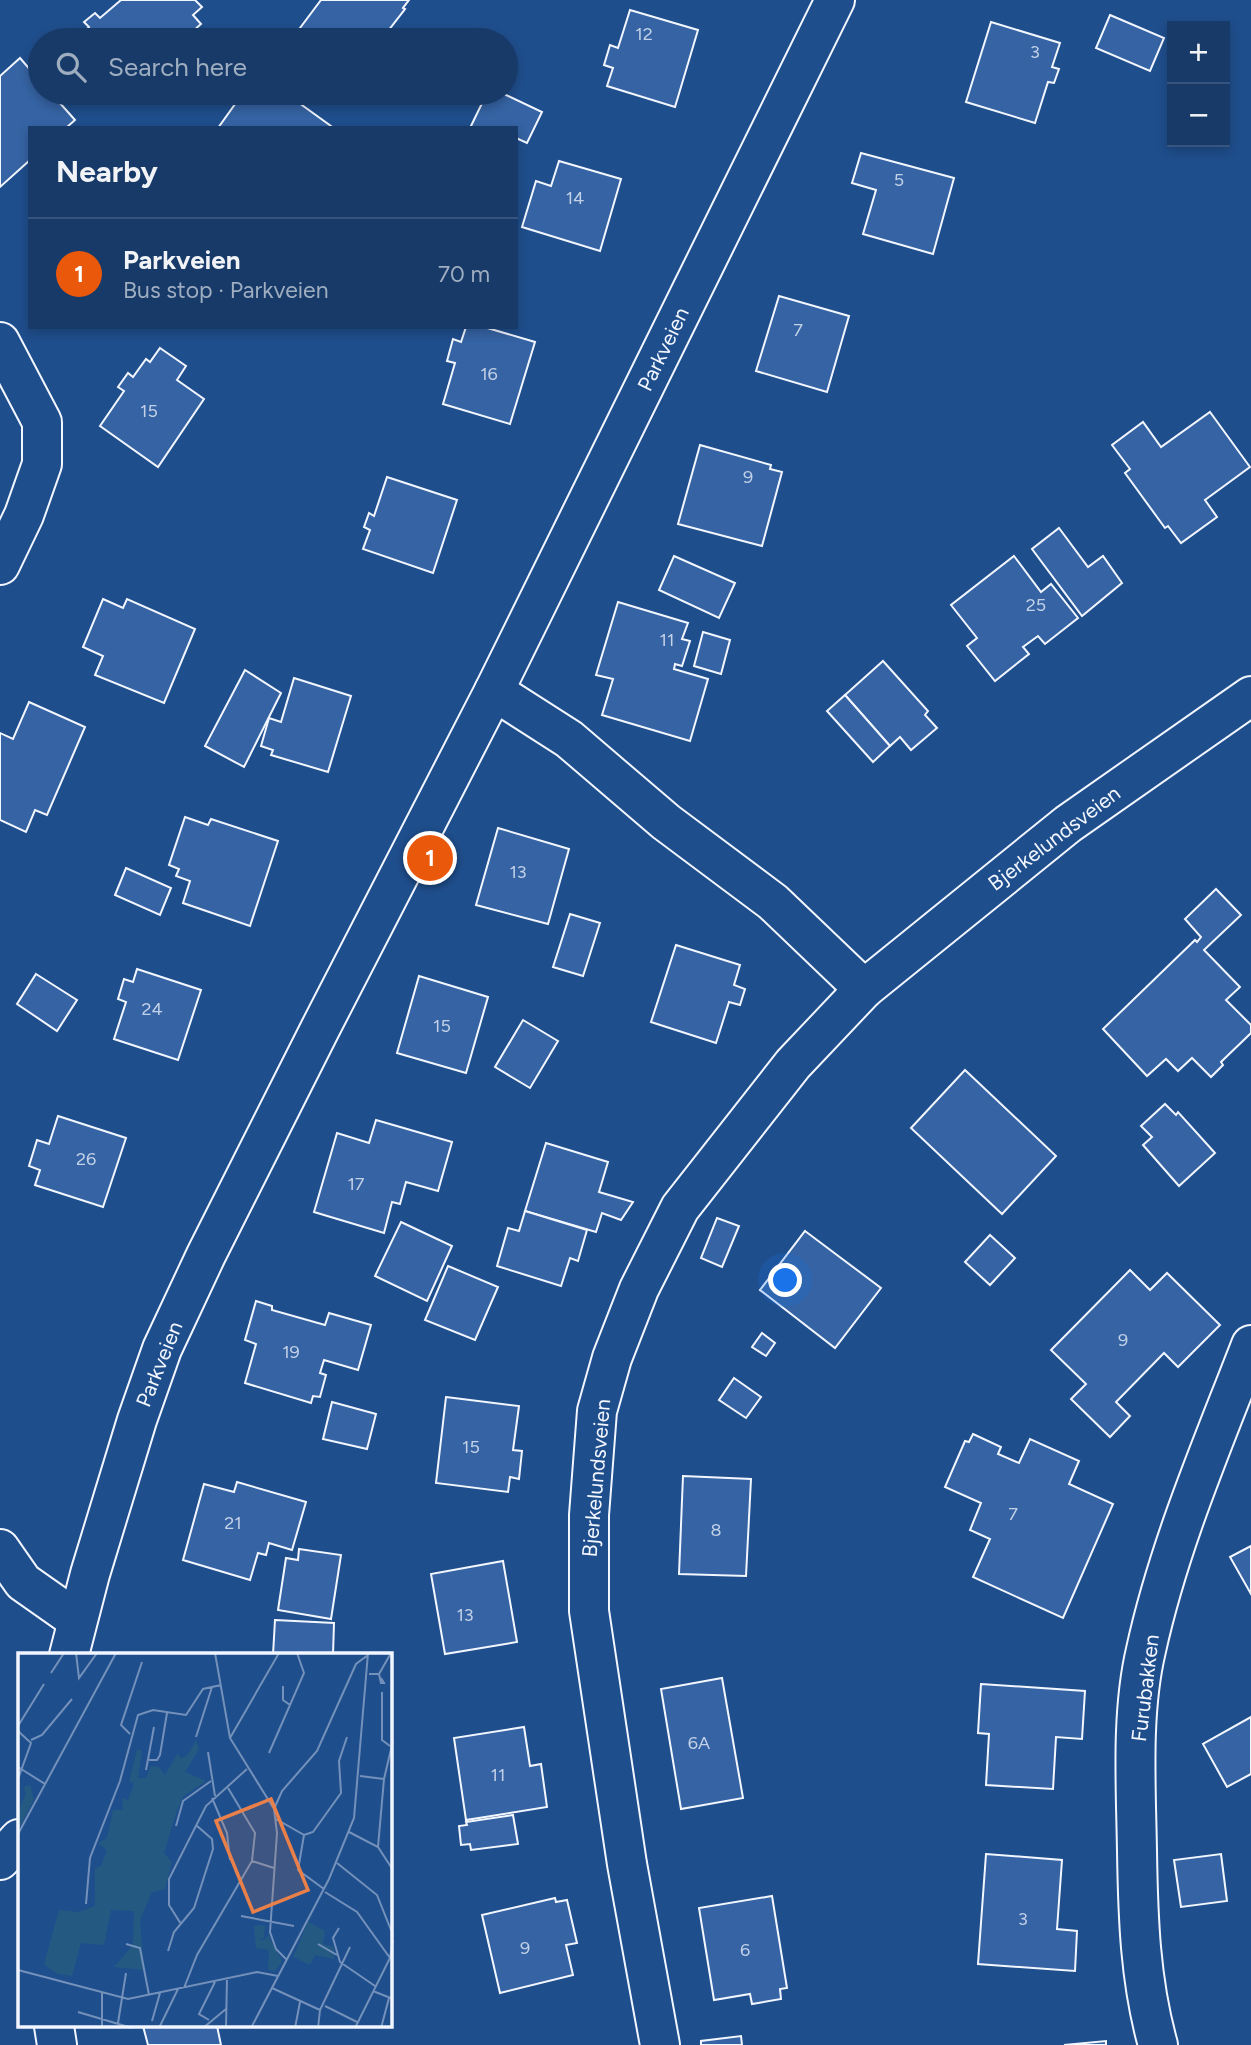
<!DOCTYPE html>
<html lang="en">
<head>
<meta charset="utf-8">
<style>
	:root { --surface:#173a69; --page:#20416f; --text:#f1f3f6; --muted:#9eadc0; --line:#36547d; --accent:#ea580c }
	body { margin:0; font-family:Figtree,sans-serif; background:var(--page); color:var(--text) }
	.controls { position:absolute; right:21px; top:21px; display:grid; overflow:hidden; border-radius:0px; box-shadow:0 4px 10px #0003 }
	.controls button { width:63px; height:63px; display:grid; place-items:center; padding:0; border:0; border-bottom:2px solid var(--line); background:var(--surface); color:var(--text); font:35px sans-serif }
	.you { position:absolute; left:786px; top:1281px; width:24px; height:24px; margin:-18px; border:5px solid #fff; border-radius:50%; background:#1a73e8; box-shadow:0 0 0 10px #1a73e833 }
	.badge { display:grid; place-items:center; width:46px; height:46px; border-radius:50%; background:var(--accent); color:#fff; font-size:23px; font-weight:700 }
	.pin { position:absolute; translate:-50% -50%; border:4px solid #fff; box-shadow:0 2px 7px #0006 }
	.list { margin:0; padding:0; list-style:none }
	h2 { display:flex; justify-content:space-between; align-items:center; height:91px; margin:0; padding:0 28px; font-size:30px }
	h2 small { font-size:23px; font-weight:400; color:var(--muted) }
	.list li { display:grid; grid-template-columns:46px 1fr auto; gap:21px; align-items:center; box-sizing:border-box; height:112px; padding:0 28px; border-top:2px solid var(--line) }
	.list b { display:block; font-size:26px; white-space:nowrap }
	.list p { margin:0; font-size:23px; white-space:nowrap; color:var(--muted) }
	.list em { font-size:23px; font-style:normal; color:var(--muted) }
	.icon { flex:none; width:38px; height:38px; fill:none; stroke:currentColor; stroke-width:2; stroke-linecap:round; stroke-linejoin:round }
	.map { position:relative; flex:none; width:1251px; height:2045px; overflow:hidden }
	.search { position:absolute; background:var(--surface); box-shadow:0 4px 10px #0003; left:28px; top:28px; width:490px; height:77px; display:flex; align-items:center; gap:18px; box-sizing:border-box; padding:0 24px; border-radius:38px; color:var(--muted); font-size:26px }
	.panel { position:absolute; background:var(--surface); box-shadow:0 4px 10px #0003; left:28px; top:126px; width:490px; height:203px; border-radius:0px }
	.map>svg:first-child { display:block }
	.building { fill:#3563a3; stroke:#f2f6ff; stroke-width:2 }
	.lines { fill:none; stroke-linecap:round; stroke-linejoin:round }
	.street-casing { stroke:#f2f6ff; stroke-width:42 }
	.street { stroke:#1f4e8c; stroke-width:38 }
	.labels { text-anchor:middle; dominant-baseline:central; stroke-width:5; stroke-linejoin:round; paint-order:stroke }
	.number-label { font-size:18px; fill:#c3d1e8 }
	.street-label { font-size:21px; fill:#f2f6ff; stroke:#1f4e8c }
	.inset-road { fill:none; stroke:#7391ba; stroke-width:2 }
	.view { fill:#ea8049; fill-opacity:0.15; stroke:#ea8049; stroke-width:3.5 }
	.inset-edge { fill:none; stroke:#f2f6ff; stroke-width:3.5 }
</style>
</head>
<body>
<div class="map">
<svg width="1251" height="2045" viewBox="0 0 1251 2045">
	<rect width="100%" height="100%" fill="#1f4e8c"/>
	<g class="building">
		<path d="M121 0H195L202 7 193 15 201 24 183 40H82L79 37 89 27 84 22 95 13 100 18Z"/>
		<path d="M321 0H409L403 8 405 9 381 40H316L300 28Z"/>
		<path d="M630 10 698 30 675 107 607 86 613 68 604 65 610 45 618 48Z"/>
		<path d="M1110 15 1164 38 1150 71 1096 48Z"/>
		<path d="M991 22 1060 43 1052 67 1059 69 1054 83 1048 82 1035 123 966 102Z"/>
		<path d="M20 58 40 81V93H51L75 120 66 128H30V160L0 187V76Z"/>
		<path d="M243 93H300L295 100 331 126 330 128H218Z"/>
		<path d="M487 93H502L542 112 527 143 516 138V128H470Z"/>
		<path d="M861 153 954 178 933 254 863 234 876 190 852 183Z"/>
		<path d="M559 161 621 179 600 251 522 227 536 181 551 186Z"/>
		<path d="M779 296 849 316 827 392 756 371Z"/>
		<path d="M466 327H484L535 342 510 424 443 404 455 363 447 361 453 339 461 342Z"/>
		<path d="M160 348 186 366 177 380 204 399 158 467 100 426 124 391 118 387 128 373 133 377 146 359 150 362Z"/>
		<path d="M1210 412 1250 467 1205 500 1217 517 1181 543 1168 526 1165 528 1125 473 1130 469 1112 445 1143 422 1161 447Z"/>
		<path d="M700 445 771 465 770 469 782 472 762 546 678 524Z"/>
		<path d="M387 477 457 500 433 573 363 549 370 530 364 527 369 513 374 516Z"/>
		<path d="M1059 528 1088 567 1103 556 1122 583 1082 616 1032 549Z"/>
		<path d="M674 556 735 583 719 618 659 590Z"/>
		<path d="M1014 556 1041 592 1051 584 1078 618 1045 644 1038 636 1023 647 1029 654 995 681 967 646 977 638 951 605Z"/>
		<path d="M103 599 123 608 127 599 195 629 164 703 95 675 103 656 83 647Z"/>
		<path d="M618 602 688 623 682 639 690 641 682 666 675 664 674 669 708 679 690 741 602 715 613 679 596 675Z"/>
		<path d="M703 632 730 640 721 674 694 666Z"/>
		<path d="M883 661 928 711 925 715 937 728 911 750 900 737 890 746 845 695Z"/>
		<path d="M245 670 281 693 244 767 205 746Z"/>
		<path d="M294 678 351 696 328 772 271 755 273 750 261 746 269 718 281 722Z"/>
		<path d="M845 695 890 746 873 762 827 711Z"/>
		<path d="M29 702 85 727 47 815 35 810 26 832 0 820V733L13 739Z"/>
		<path d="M185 817 208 825 211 819 278 841 250 926 183 903 190 881 176 876 179 869 169 865Z"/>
		<path d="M498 828 569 849 548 924 476 905Z"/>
		<path d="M126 868 171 888 160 915 115 895Z"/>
		<path d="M1216 889 1241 915 1204 950 1240 987 1226 1000 1251 1025V1033L1221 1062 1223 1065 1211 1077 1192 1058 1178 1071 1166 1059 1147 1076 1103 1029 1195 940 1197 942 1201 937 1185 919Z"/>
		<path d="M570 914 600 923 583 976 553 967Z"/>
		<path d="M676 945 740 965 734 985 745 989 740 1005 729 1002 716 1043 651 1022Z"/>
		<path d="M137 969 201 990 178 1060 114 1039 126 1002 118 999 124 979 133 982Z"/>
		<path d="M36 974 77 1000 57 1031 17 1004Z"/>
		<path d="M419 976 488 997 466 1073 397 1053Z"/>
		<path d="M523 1020 558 1041 530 1088 495 1067Z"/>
		<path d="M965 1070 1056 1156 1002 1214 911 1128Z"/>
		<path d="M1165 1104 1176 1115 1178 1112 1215 1153 1179 1186 1143 1145 1152 1137 1141 1126Z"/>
		<path d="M58 1116 126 1138 103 1207 35 1185 40 1170 29 1166 37 1140 49 1144Z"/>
		<path d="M376 1120 452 1142 438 1191 406 1182 400 1204 392 1202 384 1233 314 1212 337 1133 369 1143Z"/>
		<path d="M546 1143 608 1162 599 1192 633 1202 621 1220 602 1213 596 1232 525 1211Z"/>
		<path d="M525 1211 587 1230 578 1261 570 1258 561 1286 497 1266 508 1228 519 1231Z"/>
		<path d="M717 1218 739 1226 722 1267 701 1258Z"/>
		<path d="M401 1222 452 1246 427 1301 375 1276Z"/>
		<path d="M805 1231 881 1288 835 1348 760 1290Z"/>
		<path d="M990 1235 1015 1258 990 1285 965 1262Z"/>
		<path d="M448 1266 498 1287 475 1340 425 1320Z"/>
		<path d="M1130 1270 1150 1290 1167 1273 1220 1325 1178 1367 1164 1353 1116 1402 1130 1416 1110 1437 1071 1399 1086 1384 1051 1350Z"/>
		<path d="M256 1301 272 1306V1310L325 1325 329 1313 371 1325 358 1370 324 1360 320 1373 326 1375 320 1397 313 1396 311 1403 245 1383 256 1344 245 1340Z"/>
		<path d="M762 1333 775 1343 766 1356 752 1347Z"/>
		<path d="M734 1378 761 1397 746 1418 719 1400Z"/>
		<path d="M446 1397 519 1406 513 1450 522 1451 519 1479 510 1477 508 1492 436 1483Z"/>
		<path d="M332 1402 376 1414 367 1449 323 1439Z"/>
		<path d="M973 1434 1001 1447 998 1454 1019 1463 1030 1439 1079 1461 1069 1484 1113 1504 1063 1618 973 1577 990 1539 970 1530 981 1503 945 1487 965 1441 969 1442Z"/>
		<path d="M683 1476 751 1479 746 1576 679 1574Z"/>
		<path d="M237 1482 306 1502 292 1550 269 1543 266 1555 258 1553 250 1580 183 1560 204 1484 234 1492Z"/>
		<path d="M1251 1546V1594L1230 1557Z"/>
		<path d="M299 1549 341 1555 331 1619 278 1610 286 1558 298 1560Z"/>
		<path d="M503 1561 517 1642 445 1654 431 1574Z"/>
		<path d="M275 1620 334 1623 333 1655H273Z"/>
		<path d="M722 1678 743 1798 681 1809 661 1689Z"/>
		<path d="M981 1684 1085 1691 1082 1739 1056 1737 1053 1789 986 1785 989 1734 978 1733Z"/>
		<path d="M1251 1717V1774L1227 1787 1203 1744Z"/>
		<path d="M524 1727 530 1766 541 1764 547 1807 466 1820 454 1738Z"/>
		<path d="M513 1815 518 1844 471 1850 470 1844 461 1845 459 1826 467 1825 466 1822Z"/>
		<path d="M986 1854 1062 1860 1057 1929 1077 1931 1075 1971 978 1964Z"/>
		<path d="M1221 1854 1227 1901 1181 1907 1174 1860Z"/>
		<path d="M772 1896 787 1988 780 1989 781 1999 752 2004 750 1994 714 2000 699 1908Z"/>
		<path d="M555 1898 556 1902 567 1900 577 1943 566 1945 573 1975 500 1993 482 1915Z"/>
		<path d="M143 2026H217L221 2045H148Z"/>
		<path d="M741 2036 742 2045H701V2041Z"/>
		<path d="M1106 2041V2045H1064Z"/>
	</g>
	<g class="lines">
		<defs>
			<g id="street">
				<path d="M0 342 42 422V464L24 515 0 565"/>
				<path d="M494 691 569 739 666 822 773 902 864 989 793 1064 680 1208 639 1289 612 1358 597 1411 589 1515V1611L627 1864 660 2045"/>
				<path d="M864 989 1068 824 1251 696"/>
				<path d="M0 1549 23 1582 77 1620"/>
				<path d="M69 1655 90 1574 137 1420 162 1349 206 1255 321 1027 494 691 835 0"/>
				<path d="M0 1860 19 1839"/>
				<path d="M54 2026 57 2045"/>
				<path d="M1158 2045C1140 1981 1138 1917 1137 1851 1136 1787 1131 1713 1146 1650 1169 1545 1212 1446 1251 1345"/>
			</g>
		</defs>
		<use href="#street" class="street-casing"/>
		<use href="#street" class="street"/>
	</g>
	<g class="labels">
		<g class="number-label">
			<text x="644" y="34">12</text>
			<text x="1035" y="52">3</text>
			<text x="899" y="180">5</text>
			<text x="575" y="198">14</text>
			<text x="798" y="330">7</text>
			<text x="489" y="374">16</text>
			<text x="149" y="411">15</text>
			<text x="748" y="477">9</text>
			<text x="1036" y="605">25</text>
			<text x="667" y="640">11</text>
			<text x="518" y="872">13</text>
			<text x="152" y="1009">24</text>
			<text x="442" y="1026">15</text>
			<text x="86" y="1159">26</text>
			<text x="356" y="1184">17</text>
			<text x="1123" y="1340">9</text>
			<text x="291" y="1352">19</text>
			<text x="471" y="1447">15</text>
			<text x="1013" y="1514">7</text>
			<text x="233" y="1523">21</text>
			<text x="716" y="1530">8</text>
			<text x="465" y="1615">13</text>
			<text x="699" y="1743">6A</text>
			<text x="498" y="1775">11</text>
			<text x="1023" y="1919">3</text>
			<text x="525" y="1948">9</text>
			<text x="745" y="1950">6</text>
		</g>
		<g class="street-label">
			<text transform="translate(663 349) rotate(-64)">Parkveien</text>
			<text transform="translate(1054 838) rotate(-37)">Bjerkelundsveien</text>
			<text transform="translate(159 1364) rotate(-68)">Parkveien</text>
			<text transform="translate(596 1478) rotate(-85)">Bjerkelundsveien</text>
			<text transform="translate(1145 1688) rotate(-83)">Furubakken</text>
		</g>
	</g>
	<g transform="translate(18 1653)">
		<rect width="374" height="374" fill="#1f4e8c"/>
		<path d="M178 87 181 96 167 119 188 128 166 143 159 157 146 200 154 209 147 236 134 239 122 267 126 317 96 314 115 292 116 258 93 257 86 292 63 290 54 323 39 321 26 311 41 257 61 259 77 253V215L83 213 89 197 80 190 89 185 95 157H105L104 145 110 147 116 131 111 128 119 97H124L120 125H128L133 113 141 114 147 122 160 100 162 105 169 103ZM12 132 16 146 0 178V160L8 140 5 134ZM290 269 307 278 305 291 316 294V306L297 302 292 312 275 304ZM247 272 246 285 239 286 246 287 250 282 264 308 257 318 250 317 251 297 238 295 236 273Z" fill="#245a82"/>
		<path class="inset-road" d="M58 0 61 25 79 0M197 0 212 85 256 156M33 20 46 0M351 21H361L363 30H366L363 25M361 21 373 0M265 33V47L272 52M364 39V87L372 93M0 73 26 31M0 78 13 90 0 126M112 81 103 72 124 9M178 84 194 34M212 85 261 0M13 87 24 82 54 46M190 99 197 143M251 100 286 20 279 0M131 107H139L142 102 149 60M0 114 27 131M128 117 136 74M342 123 366 126M210 135 237 180 234 208 256 215M194 145 209 180 212 207M258 166 286 182 280 217 306 236M158 173 165 148 193 128M331 179 360 194 375 217M0 181 98 0M286 182 295 179 323 140 321 108 329 84M360 194 366 126 375 88M319 210 359 242 375 282M307 239 339 259 372 305M68 251 72 205 102 128 120 62 135 57 168 62 185 36 203 32M223 263 276 273M163 271 151 252V226L188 153 229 116M321 275 315 285 322 309 357 333M108 291 122 295 131 342M300 291 319 302M150 298 156 279 176 255 195 196 194 186 178 172M268 306 258 296 252 279 259 180 256 156 264 138 299 98 338 11 350 2M0 317 110 346 239 319 260 323M166 335 179 302 234 208M254 335 302 357M355 338 375 346M307 353 339 369M60 359 114 375M191 367 181 361 197 329M134 368 142 340M100 370 108 320M84 375V340M141 375 160 336M185 375 208 356M208 375 209 325M233 375 311 226 336 165 350 0M277 375 282 349M300 375 302 357 332 294M337 375 372 305 375 287M363 375 371 345"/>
		<path class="view" d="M253 146 290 237 235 259 198 168Z"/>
		<rect width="374" height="374" class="inset-edge"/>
	</g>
</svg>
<div class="controls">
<button>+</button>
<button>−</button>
</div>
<div class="you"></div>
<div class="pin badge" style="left:430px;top:858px">1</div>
<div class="search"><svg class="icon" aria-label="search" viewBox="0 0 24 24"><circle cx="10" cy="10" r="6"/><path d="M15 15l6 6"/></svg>Search here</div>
<section class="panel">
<h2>Nearby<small></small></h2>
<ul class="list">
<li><span class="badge">1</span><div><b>Parkveien</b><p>Bus stop · Parkveien</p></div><em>70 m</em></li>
</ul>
</section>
</div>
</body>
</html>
